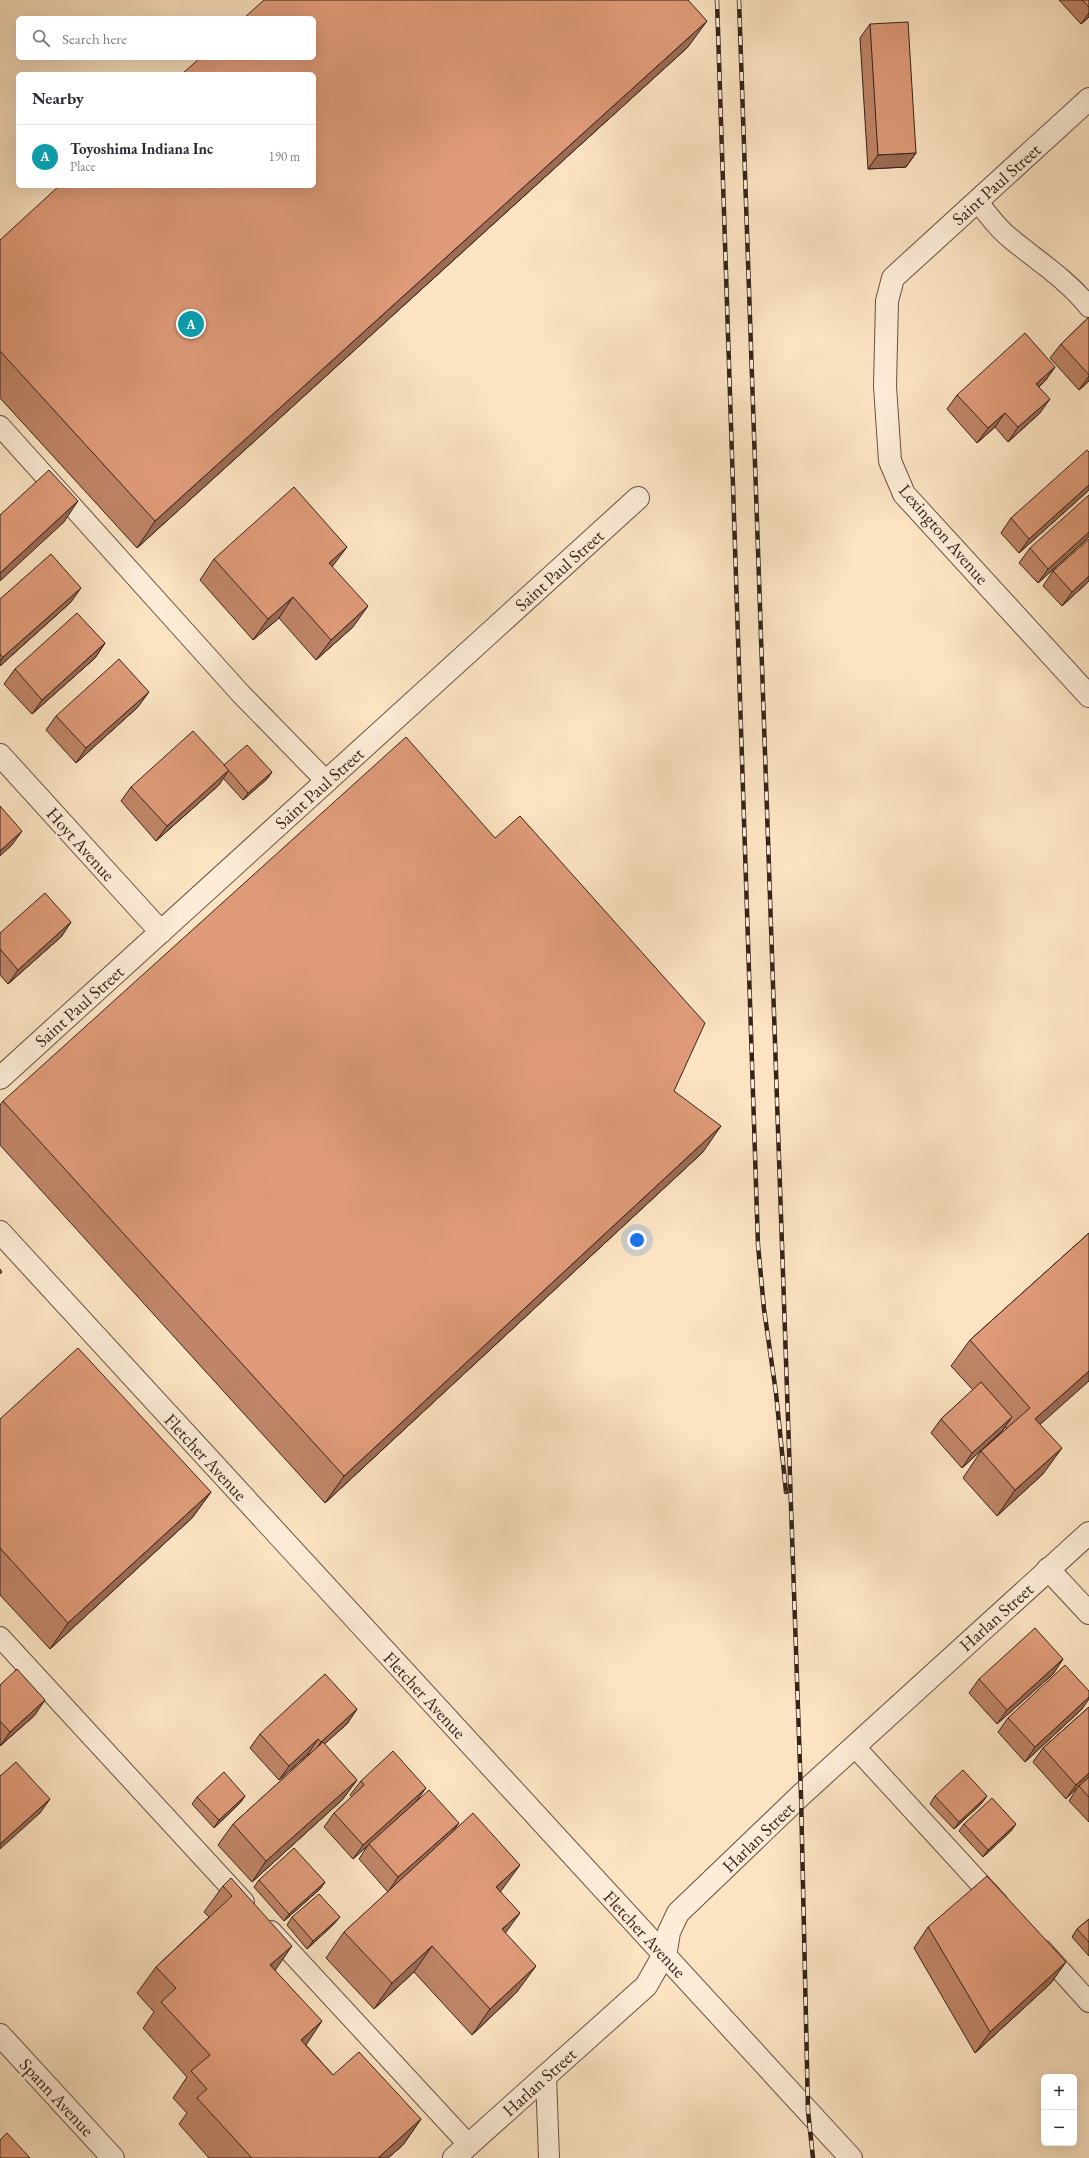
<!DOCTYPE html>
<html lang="en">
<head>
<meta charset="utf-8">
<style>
	:root { --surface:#fff; --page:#f7f7f7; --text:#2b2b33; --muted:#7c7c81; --line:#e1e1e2; --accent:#db2777 }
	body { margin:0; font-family:"EB Garamond",serif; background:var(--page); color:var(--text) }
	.controls { position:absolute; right:12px; bottom:12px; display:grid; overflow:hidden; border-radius:6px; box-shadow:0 4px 16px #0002 }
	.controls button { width:36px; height:36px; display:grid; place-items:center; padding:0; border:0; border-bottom:1px solid var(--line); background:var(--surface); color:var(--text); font:20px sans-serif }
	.you { position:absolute; left:637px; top:1240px; width:14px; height:14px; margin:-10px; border:3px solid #fff; border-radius:50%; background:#1a73e8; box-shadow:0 0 0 6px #1a73e833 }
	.badge { display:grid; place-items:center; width:26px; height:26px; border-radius:50%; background:var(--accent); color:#fff; font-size:13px; font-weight:700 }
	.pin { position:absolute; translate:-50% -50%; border:2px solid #fff; box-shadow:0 1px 4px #0006 }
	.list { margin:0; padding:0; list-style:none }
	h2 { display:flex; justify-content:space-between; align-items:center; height:52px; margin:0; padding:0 16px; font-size:17px }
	h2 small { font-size:13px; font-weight:400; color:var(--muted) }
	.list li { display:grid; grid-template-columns:26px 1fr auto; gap:12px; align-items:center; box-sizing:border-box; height:64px; padding:0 16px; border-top:1px solid var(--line) }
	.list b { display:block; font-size:15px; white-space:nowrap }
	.list p { margin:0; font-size:13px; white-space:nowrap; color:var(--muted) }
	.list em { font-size:13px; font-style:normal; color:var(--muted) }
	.icon { flex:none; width:22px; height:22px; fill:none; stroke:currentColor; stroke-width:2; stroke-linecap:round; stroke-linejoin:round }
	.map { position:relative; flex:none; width:1089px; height:2158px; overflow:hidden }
	.search { position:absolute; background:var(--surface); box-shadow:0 4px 16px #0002; left:16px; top:16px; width:300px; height:44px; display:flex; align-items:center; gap:10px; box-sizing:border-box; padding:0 14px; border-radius:6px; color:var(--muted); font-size:15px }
	.panel { position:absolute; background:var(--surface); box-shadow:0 4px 16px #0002; left:16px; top:72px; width:300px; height:116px; border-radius:6px }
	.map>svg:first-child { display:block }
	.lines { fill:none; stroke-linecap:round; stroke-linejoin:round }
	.lane-casing { stroke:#685244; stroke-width:22 }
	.street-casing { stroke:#685244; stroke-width:24 }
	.lane { stroke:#fdedd8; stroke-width:20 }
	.street { stroke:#fdedd8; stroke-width:22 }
	.rail-casing { stroke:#37221a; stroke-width:4.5 }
	.rail { stroke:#fdedd8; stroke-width:3; stroke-dasharray:9; stroke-linecap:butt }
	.wall { fill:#c08568; stroke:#37221a }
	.shaded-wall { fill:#9c6c55; stroke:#37221a }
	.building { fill:#df9b79; stroke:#37221a }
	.labels { text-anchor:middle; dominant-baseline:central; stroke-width:3.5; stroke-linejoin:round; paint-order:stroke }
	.street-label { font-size:18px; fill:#37221a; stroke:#fdedd8 }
</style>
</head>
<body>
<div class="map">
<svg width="1089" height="2158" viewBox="0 0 1089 2158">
	<rect width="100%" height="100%" fill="#fce4c3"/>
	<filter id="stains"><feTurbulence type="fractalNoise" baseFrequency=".005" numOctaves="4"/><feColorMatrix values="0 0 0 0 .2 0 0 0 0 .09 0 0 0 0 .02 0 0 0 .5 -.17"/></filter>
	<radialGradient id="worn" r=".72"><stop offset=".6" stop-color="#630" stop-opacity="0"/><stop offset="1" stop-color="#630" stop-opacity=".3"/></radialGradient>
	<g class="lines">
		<defs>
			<g id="lane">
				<path d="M977 201C987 213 997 228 1010 238 1036 260 1067 279 1089 307"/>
				<path d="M0 426 241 694 327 782"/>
				<path d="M0 1637 244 1902"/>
				<path d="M855 1747 998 1903"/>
				<path d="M271 1931 469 2145"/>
				<path d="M1042 1950 1089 2002"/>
				<path d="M546 2076 549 2158"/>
			</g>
			<g id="street">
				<path d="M1089 99 893 278 887 301 885 386 890 461 904 494 1089 696"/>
				<path d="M0 755 161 932"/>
				<path d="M0 1078 638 498"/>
				<path d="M0 1232 851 2158"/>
				<path d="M1048 1569 1089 1613"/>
				<path d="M0 2035 113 2158"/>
				<path d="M454 2158 646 1986 666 1951 669 1932 678 1913 801 1795 1089 1533"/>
			</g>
		</defs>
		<use href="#lane" class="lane-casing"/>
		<use href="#street" class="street-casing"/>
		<use href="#lane" class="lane"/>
		<use href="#street" class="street"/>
		<defs>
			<g id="rail">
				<path d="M717 0 758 1245 764 1309 776 1393 786 1492"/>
				<path d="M739 0 801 1795 808 2111 813 2158"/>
			</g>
		</defs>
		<use href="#rail" class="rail-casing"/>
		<use href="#rail" class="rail"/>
	</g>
	<g class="wall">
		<path d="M1059 0H1089V17L1081 24Z"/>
		<path d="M870 24 916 153 906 167 868 169 860 38Z"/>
		<path d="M688 47 137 548 0 398V240Z"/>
		<path d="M1089 317V381L1079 390 1050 358 1061 344Z"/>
		<path d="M1055 367 1045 381 1039 387 1040 413 1008 442 995 427 977 443 947 409 957 395Z"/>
		<path d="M1089 452V490L1019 553 1001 533 1011 518Z"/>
		<path d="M1089 537 1038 583 1019 563 1030 548Z"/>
		<path d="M214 559 332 567 353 627 316 660 279 618 253 640 200 580Z"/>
		<path d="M1053 571 1089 581 1062 606 1043 586Z"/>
		<path d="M0 599 71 602 0 666Z"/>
		<path d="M105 643 95 658 32 714 4 684 15 669Z"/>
		<path d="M138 707 76 763 46 730 56 716Z"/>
		<path d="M224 765 272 772 267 779 243 800 223 778 219 785 156 841 121 801 131 787Z"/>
		<path d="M71 922 61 937 8 984 0 975V933Z"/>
		<path d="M674 1091 703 1152 325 1503 0 1145V1105L3 1101Z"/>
		<path d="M1089 1233 1040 1424 1043 1474 997 1516 963 1478 981 1451 1007 1428 1005 1427 1002 1431 962 1468 931 1433 941 1419 973 1390 951 1366 970 1340Z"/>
		<path d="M0 1419 211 1492 192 1518 50 1649 0 1595Z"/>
		<path d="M1063 1659 1053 1674 997 1724 969 1693 979 1679Z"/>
		<path d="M0 1685 35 1715 0 1746Z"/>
		<path d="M1089 1707V1822L1069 1801 1077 1788 1066 1799 1033 1762 1043 1748Z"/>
		<path d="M357 1709 347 1724 324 1744 357 1780 342 1800 252 1882 218 1845 233 1824 309 1755 308 1754 279 1780 250 1748 260 1734Z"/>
		<path d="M1082 1709 1025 1762 998 1732 1008 1718Z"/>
		<path d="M361 1781 417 1801 452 1833 501 1892 505 1933 517 1992 472 2035 414 1972 374 2009 326 1958 344 1932 388 1892 359 1859 368 1845 353 1859 324 1827 334 1813 352 1797 350 1795Z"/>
		<path d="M245 1796 240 1803 214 1828 192 1804 197 1797Z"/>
		<path d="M935 1796 982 1803 954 1829 930 1804Z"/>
		<path d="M964 1824 1011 1831 983 1857 959 1831Z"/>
		<path d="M231 1878 275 1970 306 2045 333 2075 421 2119 403 2145 388 2158H209L179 2124 187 2113 173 2098 187 2077 143 2028 154 2012 137 1993 156 1967 209 1917 204 1912 223 1886Z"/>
		<path d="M259 1880 325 1882 320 1889 284 1921 254 1887Z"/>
		<path d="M292 1917 334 1924 307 1949 287 1925Z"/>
		<path d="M1089 1919V1956L1072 1937 1077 1929Z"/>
		<path d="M928 1927 1051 1983 975 2053 914 1948Z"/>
	</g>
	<g class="shaded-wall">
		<path d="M1089 13V17L1081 24Z"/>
		<path d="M707 21 688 47 137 548 155 521Z"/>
		<path d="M916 153 906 167 868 169 878 155Z"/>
		<path d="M1055 367 1045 381 1026 398 1036 384Z"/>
		<path d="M1089 376V381L1079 390Z"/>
		<path d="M1050 399 1040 413 1008 442 1018 427Z"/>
		<path d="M1005 413 995 427 977 443 988 428Z"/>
		<path d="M1089 485V490L1019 553 1029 539Z"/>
		<path d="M78 501 64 522 0 581V573Z"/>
		<path d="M1089 532V537L1038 583 1048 569Z"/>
		<path d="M347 547 332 567 329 563Z"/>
		<path d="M1089 576V581L1062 606 1072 592Z"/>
		<path d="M81 588 71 602 0 666V662L3 657Z"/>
		<path d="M293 597 279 618 253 640 268 619Z"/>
		<path d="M368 606 353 627 316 660 331 640Z"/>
		<path d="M105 643 95 658 32 714 42 700Z"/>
		<path d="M149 692 138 707 76 763 86 748Z"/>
		<path d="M229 770 219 785 156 841 167 826Z"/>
		<path d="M272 772 267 779 243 800 248 793Z"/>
		<path d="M22 831 12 845 0 856V851Z"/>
		<path d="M71 922 61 937 8 984 18 970Z"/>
		<path d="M721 1126 703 1152 325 1503 344 1476Z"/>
		<path d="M1089 1371V1381L1017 1445 1035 1419Z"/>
		<path d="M1012 1417 1002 1431 962 1468 972 1453Z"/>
		<path d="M1062 1448 1043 1474 997 1516 1015 1490Z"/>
		<path d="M211 1492 192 1518 50 1649 68 1623Z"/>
		<path d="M1063 1659 1053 1674 997 1724 1007 1710Z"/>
		<path d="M1089 1697V1699L1082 1709 1025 1762 1035 1747Z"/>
		<path d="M45 1700 35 1715 0 1746 10 1732Z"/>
		<path d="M357 1709 347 1724 311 1756 321 1742Z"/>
		<path d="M318 1739 308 1754 279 1780 289 1766Z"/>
		<path d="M1089 1773V1778L1079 1786 1066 1799 1076 1785Z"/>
		<path d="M357 1780 342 1800 252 1882 266 1861Z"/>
		<path d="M426 1788 416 1802 353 1859 363 1845Z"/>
		<path d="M245 1796 240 1803 214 1828 219 1820Z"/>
		<path d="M987 1796 982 1803 954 1829 959 1822Z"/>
		<path d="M50 1799 40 1813 0 1849V1844Z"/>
		<path d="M459 1823 449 1837 388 1892 398 1877Z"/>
		<path d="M1016 1824 1011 1831 983 1857 988 1850Z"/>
		<path d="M520 1865 501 1891 478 1913 496 1887Z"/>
		<path d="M325 1882 320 1889 284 1921 289 1914Z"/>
		<path d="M520 1913 501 1939 502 1929Z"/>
		<path d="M340 1917 334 1924 307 1949 313 1941Z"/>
		<path d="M292 1946 274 1972 270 1965Z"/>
		<path d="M432 1946 414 1972 374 2009 392 1983Z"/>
		<path d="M1066 1962 1051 1983 975 2053 990 2032Z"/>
		<path d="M536 1966 517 1992 472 2035 490 2009Z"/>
		<path d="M322 2021 304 2048 301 2040Z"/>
		<path d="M421 2119 403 2145 388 2158H378Z"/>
	</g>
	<g class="building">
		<path d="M264 0H688L707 21 155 521 0 351V240L59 186H314V74H182L200 58H314V18H244Z"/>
		<path d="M1082 0H1089V7Z"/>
		<path d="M908 22 916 153 878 155 870 24Z"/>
		<path d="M1089 317V375L1061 344Z"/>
		<path d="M1025 333 1055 367 1036 384 1050 399 1018 427 1005 413 988 428 957 395Z"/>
		<path d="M1087 450 1089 452V485L1029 539 1011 518Z"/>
		<path d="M49 470 78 501 0 573V515Z"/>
		<path d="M294 487 347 547 329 563 368 606 331 640 293 597 268 619 214 559Z"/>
		<path d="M1089 495V532L1048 569 1030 548Z"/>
		<path d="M1089 539V576L1072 592 1053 571Z"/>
		<path d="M51 554 81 588 3 657 0 654V599Z"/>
		<path d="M77 613 105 643 42 700 15 669Z"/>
		<path d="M119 659 149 692 86 748 56 716Z"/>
		<path d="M193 731 229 770 167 826 131 787Z"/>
		<path d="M406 737 495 838 520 816 705 1023 674 1091 721 1126 344 1476 3 1101Z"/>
		<path d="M247 745 272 772 248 793 224 765Z"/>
		<path d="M0 806 22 831 0 851Z"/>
		<path d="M45 893 71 922 18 970 0 949V933Z"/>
		<path d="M1089 1233V1371L1035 1419 1062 1448 1015 1490 981 1451 1030 1408 970 1340Z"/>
		<path d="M0 1269 2 1272 0 1274Z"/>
		<path d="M78 1348 211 1492 68 1623 0 1548V1419Z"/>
		<path d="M981 1382 1012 1417 972 1453 941 1419Z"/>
		<path d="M1035 1628 1063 1659 1007 1710 979 1679Z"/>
		<path d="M1065 1665 1089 1691V1697L1035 1747 1008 1718Z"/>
		<path d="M17 1669 45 1700 10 1732 0 1721V1685Z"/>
		<path d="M325 1674 357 1709 321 1742 318 1739 289 1766 260 1734Z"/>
		<path d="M1089 1707V1773L1076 1785 1043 1748Z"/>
		<path d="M323 1742 357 1780 266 1861 233 1824Z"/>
		<path d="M393 1751 426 1788 363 1845 334 1813 364 1785 361 1781Z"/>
		<path d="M16 1762 50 1799 0 1844V1776Z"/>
		<path d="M963 1770 987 1796 959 1822 935 1796Z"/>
		<path d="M224 1772 245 1796 219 1820 197 1797Z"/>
		<path d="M1089 1777V1797L1079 1786Z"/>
		<path d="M429 1790 459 1823 398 1877 369 1844Z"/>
		<path d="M992 1798 1016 1824 988 1850 964 1824Z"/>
		<path d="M473 1813 520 1865 496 1887 520 1913 502 1929 536 1966 490 2009 432 1946 392 1983 344 1932Z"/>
		<path d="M294 1848 325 1882 289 1914 259 1880Z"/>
		<path d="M987 1876 1066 1962 990 2032 928 1927Z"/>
		<path d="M231 1878 292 1946 270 1965 322 2021 301 2040 333 2075 359 2052 421 2119 378 2158H252L197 2098 207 2089 191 2071 210 2055 161 2002 176 1988 156 1967 232 1896 223 1886Z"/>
		<path d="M319 1894 340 1917 313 1941 292 1917Z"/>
		<path d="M1089 1919V1942L1077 1929Z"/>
		<path d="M7 2133 30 2158H0V2140Z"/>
	</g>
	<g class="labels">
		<g class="street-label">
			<text transform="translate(996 184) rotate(-42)">Saint Paul Street</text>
			<text transform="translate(944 534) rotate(49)">Lexington Avenue</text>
			<text transform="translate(559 570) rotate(-42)">Saint Paul Street</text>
			<text transform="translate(319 788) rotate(-42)">Saint Paul Street</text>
			<text transform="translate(81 844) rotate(48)">Hoyt Avenue</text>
			<text transform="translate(79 1006) rotate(-42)">Saint Paul Street</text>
			<text transform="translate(206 1457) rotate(47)">Fletcher Avenue</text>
			<text transform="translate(996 1617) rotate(-42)">Harlan Street</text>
			<text transform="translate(425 1695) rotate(47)">Fletcher Avenue</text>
			<text transform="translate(758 1837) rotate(-44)">Harlan Street</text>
			<text transform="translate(645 1934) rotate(47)">Fletcher Avenue</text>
			<text transform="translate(539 2082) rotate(-42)">Harlan Street</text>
			<text transform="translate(57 2097) rotate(47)">Spann Avenue</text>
		</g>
	</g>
	<rect width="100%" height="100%" filter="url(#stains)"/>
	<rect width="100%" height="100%" fill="url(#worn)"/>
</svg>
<div class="controls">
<button>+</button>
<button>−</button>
</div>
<div class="you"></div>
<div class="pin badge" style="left:191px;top:324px;background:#0f9aa8">A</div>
<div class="search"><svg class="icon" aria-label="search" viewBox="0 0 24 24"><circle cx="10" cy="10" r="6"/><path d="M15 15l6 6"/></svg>Search here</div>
<section class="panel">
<h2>Nearby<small></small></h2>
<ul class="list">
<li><span class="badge" style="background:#0f9aa8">A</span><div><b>Toyoshima Indiana Inc</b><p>Place</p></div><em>190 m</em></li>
</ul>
</section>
</div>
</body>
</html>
